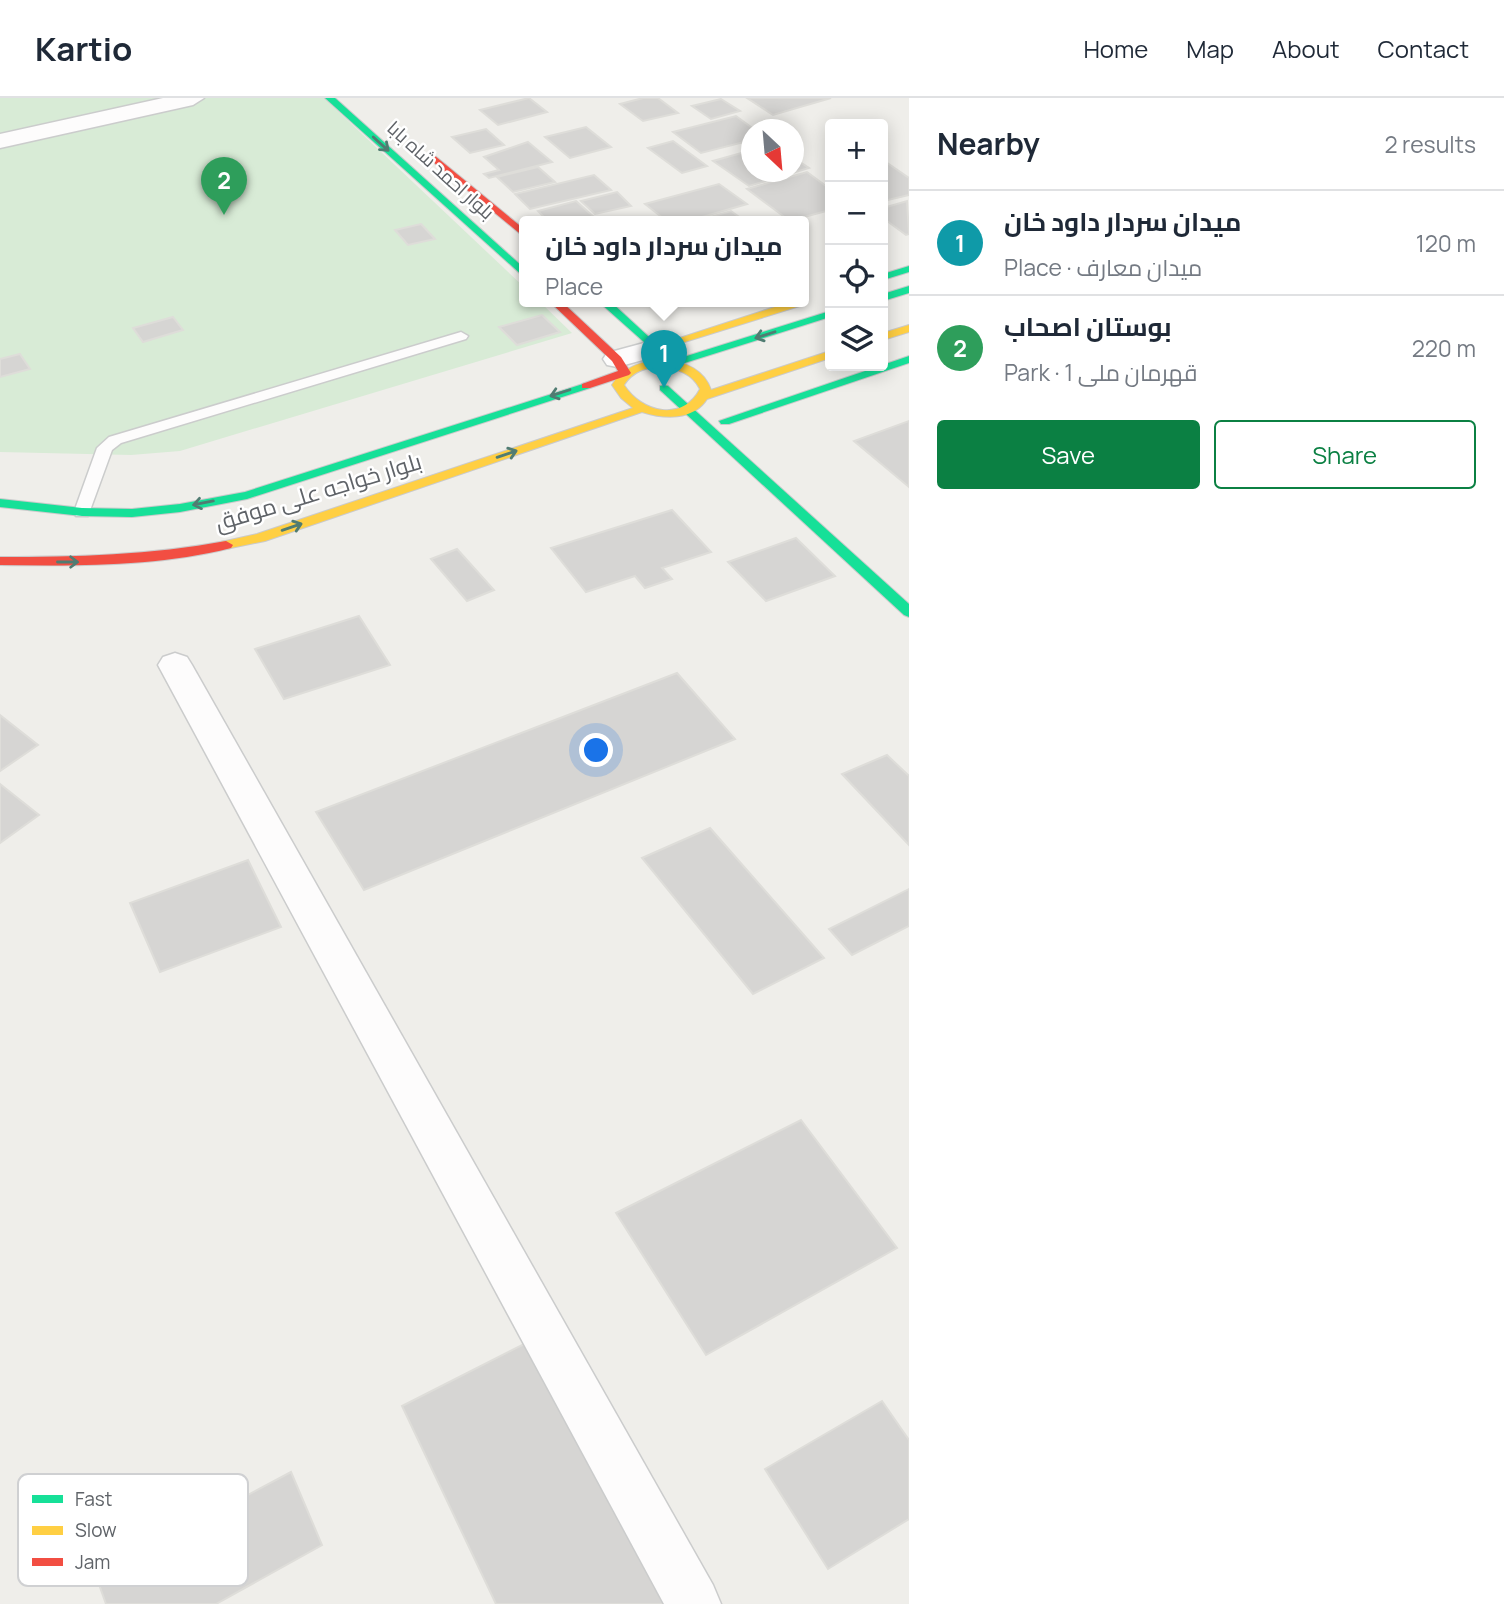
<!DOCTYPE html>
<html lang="en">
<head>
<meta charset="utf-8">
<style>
	:root { --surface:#fff; --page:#f2f2f3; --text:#1f2937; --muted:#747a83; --line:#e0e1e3; --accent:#0b8043 }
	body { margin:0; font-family:Manrope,Cairo,sans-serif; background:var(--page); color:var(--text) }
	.controls { position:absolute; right:21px; top:21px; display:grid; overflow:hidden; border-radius:7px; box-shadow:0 4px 18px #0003 }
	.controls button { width:63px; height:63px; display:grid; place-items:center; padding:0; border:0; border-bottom:2px solid var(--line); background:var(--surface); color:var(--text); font:35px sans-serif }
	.compass { position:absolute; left:741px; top:21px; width:63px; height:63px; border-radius:50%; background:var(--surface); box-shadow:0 4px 18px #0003; rotate:154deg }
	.you { position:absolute; left:597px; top:653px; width:24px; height:24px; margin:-18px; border:5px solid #fff; border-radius:50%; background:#1a73e8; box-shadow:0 0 0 10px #1a73e833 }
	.badge { display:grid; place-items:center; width:46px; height:46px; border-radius:50%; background:var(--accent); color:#fff; font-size:23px; font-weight:700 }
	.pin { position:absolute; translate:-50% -58px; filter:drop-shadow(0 2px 4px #0008) }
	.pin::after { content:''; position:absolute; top:37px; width:24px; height:21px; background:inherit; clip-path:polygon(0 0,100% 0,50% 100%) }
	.popup { position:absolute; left:519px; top:118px; width:290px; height:91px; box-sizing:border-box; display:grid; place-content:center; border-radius:7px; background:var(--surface); filter:drop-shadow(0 2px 5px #0005); font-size:23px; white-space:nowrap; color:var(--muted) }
	.popup b { font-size:26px; color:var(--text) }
	.popup::after { content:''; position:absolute; left:50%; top:100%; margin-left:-14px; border:14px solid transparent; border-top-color:var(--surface) }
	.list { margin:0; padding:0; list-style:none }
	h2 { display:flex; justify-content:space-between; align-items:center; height:91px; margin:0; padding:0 28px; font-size:30px }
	h2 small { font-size:23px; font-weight:400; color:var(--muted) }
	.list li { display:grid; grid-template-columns:46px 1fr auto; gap:21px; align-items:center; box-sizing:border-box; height:105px; padding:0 28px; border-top:2px solid var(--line) }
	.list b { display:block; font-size:26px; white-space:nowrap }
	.list p { margin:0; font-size:23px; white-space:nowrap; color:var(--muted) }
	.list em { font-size:23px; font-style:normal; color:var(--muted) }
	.actions { display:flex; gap:14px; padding:21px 28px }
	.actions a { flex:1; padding:16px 0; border:2px solid var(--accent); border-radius:7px; text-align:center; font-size:24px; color:var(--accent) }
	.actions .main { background:var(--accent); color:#fff }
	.icon { flex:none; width:38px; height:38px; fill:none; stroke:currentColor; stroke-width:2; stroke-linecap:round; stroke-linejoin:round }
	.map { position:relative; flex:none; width:909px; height:1506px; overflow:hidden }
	header { display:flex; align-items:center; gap:42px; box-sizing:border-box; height:98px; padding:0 35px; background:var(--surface); border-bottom:2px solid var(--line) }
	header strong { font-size:33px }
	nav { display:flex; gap:38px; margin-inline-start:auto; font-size:24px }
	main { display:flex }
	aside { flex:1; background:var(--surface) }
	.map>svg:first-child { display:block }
	.green { fill:#d8ebd6 }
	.building { fill:#d6d5d3; stroke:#deddd9; stroke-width:2 }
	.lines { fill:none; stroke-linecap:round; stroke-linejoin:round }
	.lane-casing { stroke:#cbcccc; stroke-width:3 }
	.street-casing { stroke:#cbcccc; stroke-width:3 }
	.fast-casing { stroke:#cacacb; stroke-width:2 }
	.slow-casing { stroke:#cacacb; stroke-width:2 }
	.jam-casing { stroke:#cacacb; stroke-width:2 }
	.lane { fill:#fdfcfc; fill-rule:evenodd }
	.street { fill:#fdfcfc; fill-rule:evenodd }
	.fast { fill:#16e098; fill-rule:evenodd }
	.slow { fill:#ffcf43; fill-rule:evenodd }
	.jam { fill:#f24e42; fill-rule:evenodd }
	.oneway { stroke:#507c72 }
	.labels { text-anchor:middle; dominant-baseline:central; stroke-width:5; stroke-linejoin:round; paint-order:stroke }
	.far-street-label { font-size:19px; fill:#5f6368; stroke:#fff }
	.street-label { font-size:23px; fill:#5f6368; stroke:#fff }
	.key { fill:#fff; stroke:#cfd0d2; stroke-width:2 }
	.key-label { font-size:19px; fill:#5f6368 }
</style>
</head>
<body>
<header>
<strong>Kartio</strong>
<nav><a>Home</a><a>Map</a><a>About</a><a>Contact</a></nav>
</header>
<main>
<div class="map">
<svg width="909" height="1506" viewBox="0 0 909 1506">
	<rect width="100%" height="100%" fill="#efeeea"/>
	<path class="green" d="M0 0H324L524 189V204H540L572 235 180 353 131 357 0 354Z"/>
	<g class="building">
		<path d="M529 0 547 14 498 27 480 12Z"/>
		<path d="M643 0H658L678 15 643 23 620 6Z"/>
		<path d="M747 0H831L773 17Z"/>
		<path d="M721 1 740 13 711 21 692 8Z"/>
		<path d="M736 18 755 32H752V42L701 55 673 34Z"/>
		<path d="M586 29 611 49 570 60 545 39Z"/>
		<path d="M486 31 504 47 470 55 452 39Z"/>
		<path d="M673 43 707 68 682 75 648 50Z"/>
		<path d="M528 44 552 64 489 80 484 76 499 72 484 59Z"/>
		<path d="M752 52V74H794V60L809 70 749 88 713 63Z"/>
		<path d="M883 62 909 80V97L888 102 883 99Z"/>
		<path d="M538 69 555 84 513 94 497 79Z"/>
		<path d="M807 74 830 91V112L790 123 747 91Z"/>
		<path d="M594 77 611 92 530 111 515 96Z"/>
		<path d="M719 86 747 106 685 124H668L645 106Z"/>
		<path d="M617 94 631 108 595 116 581 103Z"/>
		<path d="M576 103 595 120 581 124H549L538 113Z"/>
		<path d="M907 103 909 136 906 137 883 120V110Z"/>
		<path d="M731 113 746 124H692Z"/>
		<path d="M421 126 435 141 408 147 395 132Z"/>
		<path d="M542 217 560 234 517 247 499 229Z"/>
		<path d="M173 219 183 232 143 244 133 230Z"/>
		<path d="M20 256 30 271 0 279V261Z"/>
		<path d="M909 323V389L854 343Z"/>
		<path d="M672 412 711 454 662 470 672 481 645 490 635 478 586 494 551 450Z"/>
		<path d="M796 440 835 478 766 503 728 464Z"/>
		<path d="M457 451 494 492 467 503 431 461Z"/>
		<path d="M359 518 390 567 284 601 255 551Z"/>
		<path d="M677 575 735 641 364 792 316 714Z"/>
		<path d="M0 617 38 647 0 673Z"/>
		<path d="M887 657 909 678V747L842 676Z"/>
		<path d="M0 686 39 717 0 745Z"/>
		<path d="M710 730 824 860 753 896 642 760Z"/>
		<path d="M248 762 281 829 160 874 130 805Z"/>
		<path d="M909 791V828L852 857 829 831Z"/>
		<path d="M801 1022 897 1150 706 1257 616 1115Z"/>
		<path d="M524 1246 664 1506H496L402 1308Z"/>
		<path d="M882 1303 909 1342V1421L828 1471 765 1371Z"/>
		<path d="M291 1374 322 1447 216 1506H106L96 1478Z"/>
	</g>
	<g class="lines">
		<defs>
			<path id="lane" d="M461 234 468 238 466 241 121 345 112 352 88 418H76L74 414 97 350 109 339Z"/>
			<g id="street">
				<path d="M163 0H204L193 7 0 50V36Z"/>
				<path d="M655 242 665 244 669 250 665 256 617 269 607 267 603 261 607 255Z"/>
				<path d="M175 555 187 559 192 567 713 1487 721 1506H664L158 567 163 559Z"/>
			</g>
			<g id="fast">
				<path d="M325 0H335L524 170V179Z"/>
				<path d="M909 168V174L883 182V176Z"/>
				<path d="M909 188V195L883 203V196Z"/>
				<path d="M599 204H611L674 262 830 213V219L672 269Z"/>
				<path d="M909 258V265L729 326H721L719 323Z"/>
				<path d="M586 285 590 286V290L247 401 180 414 132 419 82 418 0 409V401L82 410 132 411 180 406 245 394Z"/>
				<path d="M664 287 668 288 909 506V519L904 517 660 292V288Z"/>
			</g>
			<g id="slow">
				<path d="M804 201 807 204 806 206 659 252 649 250 790 204H804Z"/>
				<path d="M909 227V234L883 242V235Z"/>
				<path d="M830 253V260L707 301C693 323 664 321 642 314L265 443 226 451 219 447 221 444 257 436 633 310 621 300 612 287C633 252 699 254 711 292ZM661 268C677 271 692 275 700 291 683 324 642 315 624 287 633 273 645 270 661 268Z"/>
			</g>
			<g id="jam">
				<path d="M435 58 524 131V139L432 63 430 61Z"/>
				<path d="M550 204H562L621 259 631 275 629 277 590 290H582V286L618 273 612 263Z"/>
				<path d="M226 443 233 447 231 450C156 469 76 468 0 467V459C76 459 151 457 226 443Z"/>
			</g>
		</defs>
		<use href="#lane" class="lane-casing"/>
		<use href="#street" class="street-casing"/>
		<use href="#fast" class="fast-casing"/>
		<use href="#slow" class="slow-casing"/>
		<use href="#jam" class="jam-casing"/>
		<use href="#lane" class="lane"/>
		<use href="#street" class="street"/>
		<use href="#fast" class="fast"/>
		<use href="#slow" class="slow"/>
		<use href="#jam" class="jam"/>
	</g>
	<defs><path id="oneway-shaft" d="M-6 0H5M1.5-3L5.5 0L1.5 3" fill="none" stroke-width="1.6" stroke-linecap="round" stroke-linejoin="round" transform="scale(1.75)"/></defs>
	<g class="oneway">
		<use href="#oneway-shaft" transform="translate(381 46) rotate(42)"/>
		<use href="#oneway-shaft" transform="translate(765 237) rotate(162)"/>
		<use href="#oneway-shaft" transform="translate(560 295) rotate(162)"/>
		<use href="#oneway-shaft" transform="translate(507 356) rotate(-19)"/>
		<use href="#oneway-shaft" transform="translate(203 405) rotate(169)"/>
		<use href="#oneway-shaft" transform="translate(292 429) rotate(-19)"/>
		<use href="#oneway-shaft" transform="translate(68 464)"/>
	</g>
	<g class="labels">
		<g class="far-street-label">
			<text transform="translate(441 72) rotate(42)">بلوار احمد شاه بابا</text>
		</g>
		<g class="street-label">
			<text transform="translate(318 393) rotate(-17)">بلوار خواجه علی موفق</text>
		</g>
	</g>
	<rect x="18" y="1376" width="230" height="112" rx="10" class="key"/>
	<rect x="32" y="1397" width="31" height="8" fill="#16e098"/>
	<rect x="32" y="1428" width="31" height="9" fill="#ffcf43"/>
	<rect x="32" y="1460" width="31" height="8" fill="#f24e42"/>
	<g class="key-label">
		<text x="75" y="1408">Fast</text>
		<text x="75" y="1439">Slow</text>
		<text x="75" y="1471">Jam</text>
	</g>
</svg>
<div class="controls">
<button>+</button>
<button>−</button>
<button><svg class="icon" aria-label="locate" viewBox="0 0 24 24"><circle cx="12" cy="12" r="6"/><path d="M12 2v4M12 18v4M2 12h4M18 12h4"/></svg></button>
<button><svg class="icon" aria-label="layers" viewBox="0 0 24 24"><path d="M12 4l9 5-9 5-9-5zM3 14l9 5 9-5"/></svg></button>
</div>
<svg class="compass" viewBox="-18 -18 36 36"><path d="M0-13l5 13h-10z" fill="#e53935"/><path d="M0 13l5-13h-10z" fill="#747a83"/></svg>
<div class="you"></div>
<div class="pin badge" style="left:664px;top:290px;background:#0f9aa8">1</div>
<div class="popup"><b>میدان سردار داود خان</b>Place</div>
<div class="pin badge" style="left:224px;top:117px;background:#2e9e5b">2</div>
</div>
<aside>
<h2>Nearby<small>2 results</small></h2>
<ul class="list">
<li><span class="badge" style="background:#0f9aa8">1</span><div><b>میدان سردار داود خان</b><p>Place · میدان معارف</p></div><em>120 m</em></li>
<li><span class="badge" style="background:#2e9e5b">2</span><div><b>بوستان اصحاب</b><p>Park · قهرمان ملی 1</p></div><em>220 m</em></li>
</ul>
<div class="actions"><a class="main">Save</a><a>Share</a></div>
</aside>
</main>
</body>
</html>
